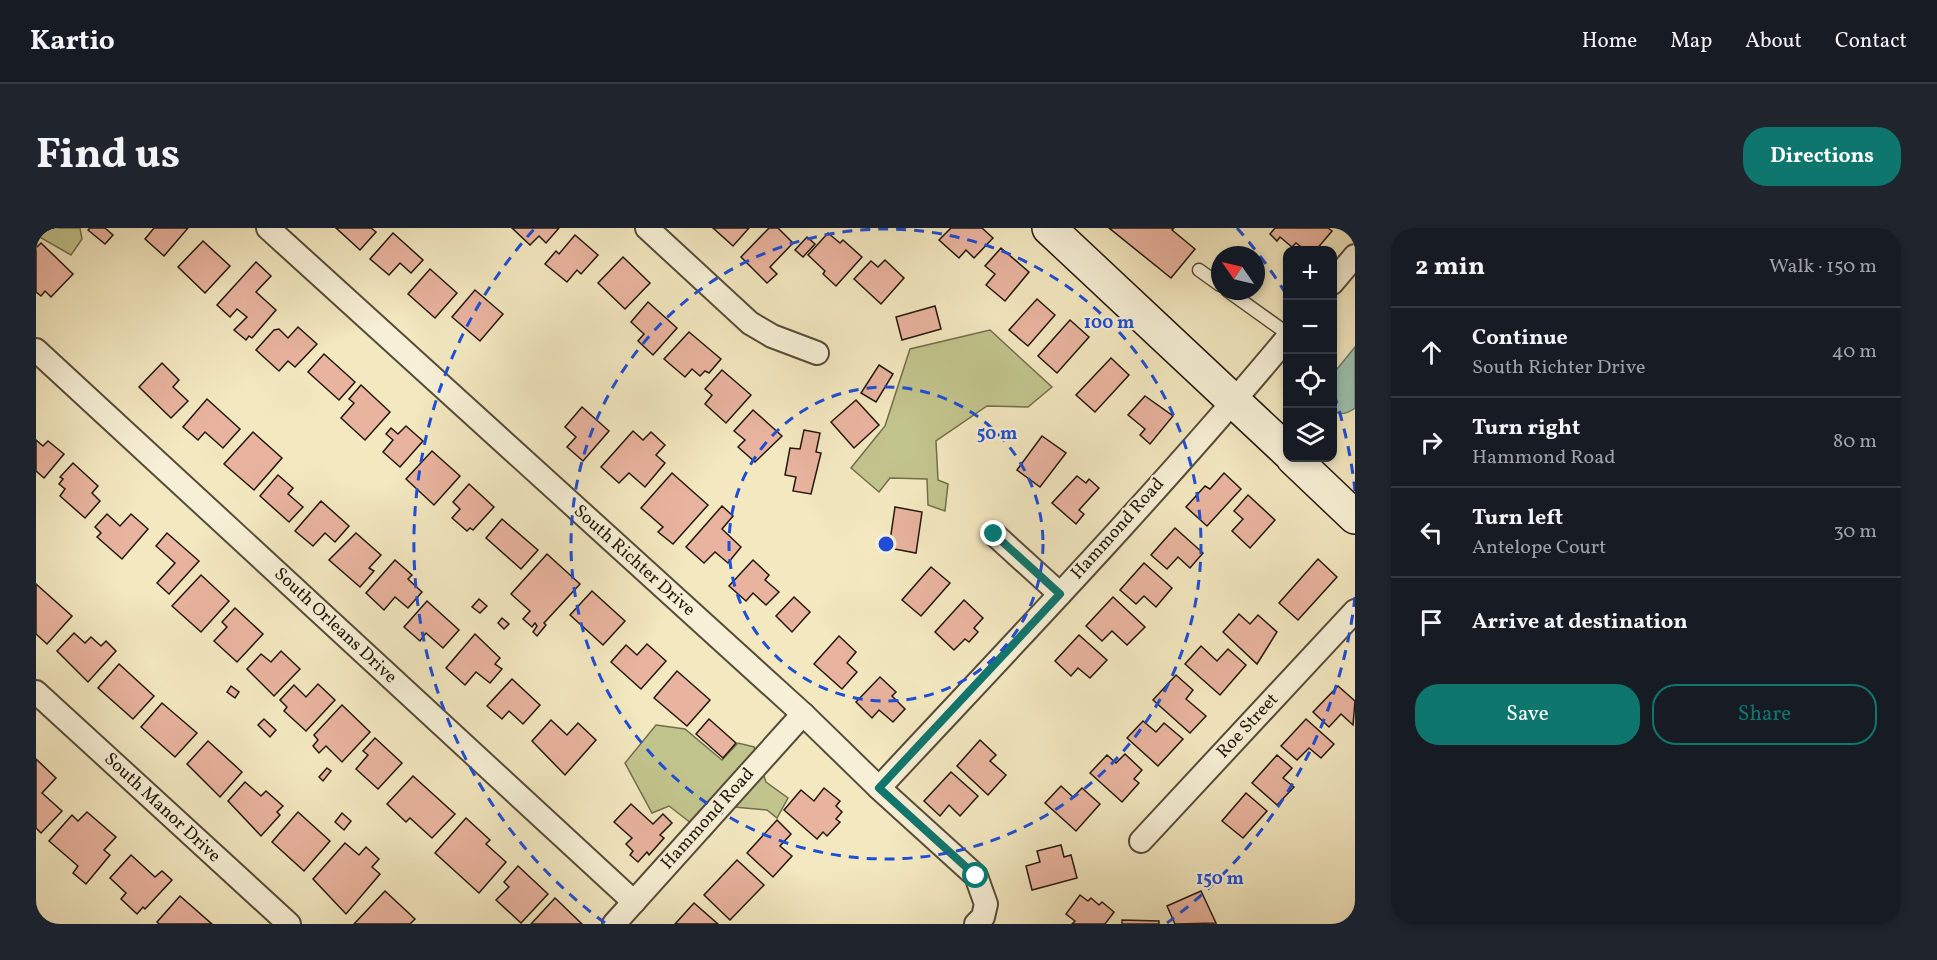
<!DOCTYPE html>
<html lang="en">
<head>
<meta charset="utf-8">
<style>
	:root { --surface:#171b24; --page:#20242c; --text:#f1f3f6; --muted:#9ea1a6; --line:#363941; --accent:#0f766e }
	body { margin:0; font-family:Vollkorn,serif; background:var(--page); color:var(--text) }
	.controls { position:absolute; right:18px; top:18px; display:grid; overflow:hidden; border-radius:12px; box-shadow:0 3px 9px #0003 }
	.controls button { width:54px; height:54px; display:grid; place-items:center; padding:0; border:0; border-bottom:2px solid var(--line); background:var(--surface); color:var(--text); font:30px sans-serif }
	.compass { position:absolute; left:1175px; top:18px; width:54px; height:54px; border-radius:50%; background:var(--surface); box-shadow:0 3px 9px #0003; rotate:304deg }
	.stop { position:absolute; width:18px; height:18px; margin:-14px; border:4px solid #0f766e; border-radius:50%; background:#fff }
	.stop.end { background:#0f766e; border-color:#fff; box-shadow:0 2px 6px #0008 }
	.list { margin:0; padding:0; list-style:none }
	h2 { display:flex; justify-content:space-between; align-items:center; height:78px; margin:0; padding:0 24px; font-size:26px }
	h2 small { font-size:20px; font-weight:400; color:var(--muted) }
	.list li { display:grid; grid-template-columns:39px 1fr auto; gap:18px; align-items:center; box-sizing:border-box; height:90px; padding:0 24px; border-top:2px solid var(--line) }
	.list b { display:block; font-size:22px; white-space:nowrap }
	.list p { margin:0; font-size:20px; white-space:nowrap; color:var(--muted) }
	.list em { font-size:20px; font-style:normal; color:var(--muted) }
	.actions { display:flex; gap:12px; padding:18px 24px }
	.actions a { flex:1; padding:14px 0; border:2px solid var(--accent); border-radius:24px; text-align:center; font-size:21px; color:var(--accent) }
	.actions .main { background:var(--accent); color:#fff }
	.icon { flex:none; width:33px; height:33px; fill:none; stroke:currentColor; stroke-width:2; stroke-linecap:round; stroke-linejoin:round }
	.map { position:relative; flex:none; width:1319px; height:696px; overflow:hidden; border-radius:24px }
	header { display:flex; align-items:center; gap:36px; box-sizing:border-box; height:84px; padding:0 30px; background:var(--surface); border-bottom:2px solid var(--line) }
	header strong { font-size:28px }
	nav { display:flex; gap:33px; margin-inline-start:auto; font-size:21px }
	.intro { display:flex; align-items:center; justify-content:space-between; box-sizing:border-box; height:144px; padding:0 36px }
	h1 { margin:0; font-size:42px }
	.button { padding:15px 27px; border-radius:24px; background:var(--accent); color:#fff; font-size:21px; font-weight:700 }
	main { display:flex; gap:36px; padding:0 36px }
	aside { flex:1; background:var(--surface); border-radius:24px; box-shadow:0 3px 9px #0003 }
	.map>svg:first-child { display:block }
	.green { fill:#c2c48d; stroke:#726e4c; stroke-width:1.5 }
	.water { fill:#9cc0af; stroke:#6c7d6e; stroke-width:1.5 }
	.building { fill:#e9b49f; stroke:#23180c; stroke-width:1.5 }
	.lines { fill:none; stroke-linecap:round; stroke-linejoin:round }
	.lane-casing { stroke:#574c39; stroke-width:15 }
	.street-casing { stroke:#574c39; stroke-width:26 }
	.secondary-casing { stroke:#23180c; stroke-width:36 }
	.lane { stroke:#f7f0d6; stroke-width:12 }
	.street { stroke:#f7f0d6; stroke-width:22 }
	.secondary { stroke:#f7f0d6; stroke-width:33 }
	.route { stroke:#0f766e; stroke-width:8 }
	.ring { fill:none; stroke:#1d4ed8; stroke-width:3; stroke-dasharray:10 8 }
	.labels { text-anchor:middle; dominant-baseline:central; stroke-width:4.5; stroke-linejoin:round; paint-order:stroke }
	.street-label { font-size:18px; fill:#23180c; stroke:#f7f0d6 }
	.centre { fill:#1d4ed8; stroke:#f7f0d6; stroke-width:3 }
	.ring-label { font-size:18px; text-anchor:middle; font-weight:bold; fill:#1d4ed8; stroke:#f7f0d6; stroke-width:4.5; stroke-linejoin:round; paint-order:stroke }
</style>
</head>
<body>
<header>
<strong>Kartio</strong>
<nav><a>Home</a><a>Map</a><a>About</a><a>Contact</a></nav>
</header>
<div class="intro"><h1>Find us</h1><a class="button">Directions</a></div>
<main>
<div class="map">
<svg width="1319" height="696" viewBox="0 0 1319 696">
	<rect width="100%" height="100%" fill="#f3e8c0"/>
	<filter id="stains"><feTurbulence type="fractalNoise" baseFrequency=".00333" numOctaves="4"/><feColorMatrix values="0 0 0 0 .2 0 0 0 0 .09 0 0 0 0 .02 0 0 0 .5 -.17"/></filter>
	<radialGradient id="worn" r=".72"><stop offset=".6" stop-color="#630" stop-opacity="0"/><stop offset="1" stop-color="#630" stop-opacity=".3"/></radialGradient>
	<g class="green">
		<path d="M0 0H44L46 11 35 27 0 7Z"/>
		<path d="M954 102 1016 159 992 179 951 178 900 213 902 252 912 256 909 283 892 277 891 251 854 250 843 264 815 240 849 198 874 121Z"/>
		<path d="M620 497 649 501 686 532 702 515 718 519 730 554 752 570 741 590 731 582 698 579 673 609 633 578 616 585 589 535Z"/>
	</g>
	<path class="water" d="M1319 119V180C1312 185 1305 188 1297 183V146Z"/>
	<g class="building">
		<path d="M54 0H69L77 7 69 16 52 2Z"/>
		<path d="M118 0H152L128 28 109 11Z"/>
		<path d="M300 0H335L340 4 324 22Z"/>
		<path d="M476 0H523L510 15 503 8 494 17Z"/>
		<path d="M677 0H713L697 18Z"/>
		<path d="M733 0H742L757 15 734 39 741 46 731 55 705 29Z"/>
		<path d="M915 0H946L957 10 938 30 930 22 923 30 903 12Z"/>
		<path d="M1073 0H1138L1136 2 1159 21 1135 50Z"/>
		<path d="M1239 0H1292L1296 3 1280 22H1269L1260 15 1256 19 1244 9 1241 13 1234 6Z"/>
		<path d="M357 5 387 32 375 45 364 35 353 47 334 31Z"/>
		<path d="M792 5 804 15 807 12 826 29 800 58 787 46 789 43 772 27Z"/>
		<path d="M539 7 562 27 545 46 541 42 531 54 509 36 520 23 523 26Z"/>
		<path d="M771 9 779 16 767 29 759 22Z"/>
		<path d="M167 13 194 38 169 65 142 39Z"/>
		<path d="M5 15 37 46 15 69 9 63 5 68 0 64V20Z"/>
		<path d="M965 20 993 44 969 73 950 57 959 46 949 38Z"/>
		<path d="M587 29 614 55 589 81 562 55Z"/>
		<path d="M849 32 868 50 845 76 818 51 835 33 842 39Z"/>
		<path d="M220 34 235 48 220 64 240 82 216 110 213 108 210 112 198 102 211 89 201 81 194 89 181 77Z"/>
		<path d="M394 41 421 65 399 90 372 66Z"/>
		<path d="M439 62 467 86 444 113 416 89Z"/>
		<path d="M1001 71 1019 87 992 118 973 102Z"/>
		<path d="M612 74 641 100 617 127 602 113 608 106 595 94Z"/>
		<path d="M899 78 905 101 866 112 860 89Z"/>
		<path d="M1034 92 1053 109 1021 145 1002 128Z"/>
		<path d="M262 99 281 116 259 139 252 133 243 143 220 122 238 102 243 101 252 110Z"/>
		<path d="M653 104 685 131 673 145 669 143 664 148 656 141 649 149 628 131Z"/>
		<path d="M288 126 319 154 303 172 272 144Z"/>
		<path d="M1075 130 1093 147 1059 184 1040 167Z"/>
		<path d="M126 135 143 152 137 159 152 173 135 190 103 159Z"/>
		<path d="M843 137 857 146 840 174 825 165Z"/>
		<path d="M686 142 715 167 690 195 669 176 676 167 669 161Z"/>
		<path d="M325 157 354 184 329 212 305 190 318 175 313 171Z"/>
		<path d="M1109 168 1137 188 1114 216 1104 207 1109 201 1092 187Z"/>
		<path d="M171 171 204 201 187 220 169 204 162 212 147 199Z"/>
		<path d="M820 172 843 197 818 220 795 194Z"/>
		<path d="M546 179 573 203 547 233 531 219 540 209 529 199Z"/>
		<path d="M717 182 746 208 719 234 702 219 709 212 698 203Z"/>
		<path d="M370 198 387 213 364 239 347 224 357 212 350 206 355 200 362 206Z"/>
		<path d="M768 202 784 205 780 224 785 225 775 266 757 263 760 249 749 247 754 220 764 221Z"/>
		<path d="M597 203 607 212 615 204 629 217 620 227 629 235 609 259 593 245 583 255 565 239Z"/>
		<path d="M217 204 246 230 218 262 188 236Z"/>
		<path d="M1006 208 1030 225 1004 259 981 242Z"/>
		<path d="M0 212 7 218 12 213 28 226 8 250 0 243Z"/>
		<path d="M396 223 424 248 398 277 370 251Z"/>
		<path d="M37 235 62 258 56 265 64 273 49 290 24 268 29 261 23 256 27 251 24 249Z"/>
		<path d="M636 245 672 277 637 316 622 304 627 299 605 280Z"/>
		<path d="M1188 245 1205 261 1171 298 1150 279 1169 258 1174 261Z"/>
		<path d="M242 247 257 260 252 266 267 279 253 294 224 268Z"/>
		<path d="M1041 248 1050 255 1053 251 1063 260 1043 282 1048 286 1040 296 1016 275Z"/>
		<path d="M433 256 458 279 437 302 434 300 431 303 416 290 424 281 417 274Z"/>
		<path d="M1212 267 1239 292 1214 320 1196 303 1207 291 1198 283Z"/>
		<path d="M285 273 313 298 299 314 289 305 277 318 259 303Z"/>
		<path d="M686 278 697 288 686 301 705 319 692 335 679 324 668 335 650 319Z"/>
		<path d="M859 279 886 284 880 325 853 320Z"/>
		<path d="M71 286 84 298 95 286 112 301 86 331 61 309 65 305 59 299Z"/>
		<path d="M466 291 502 322 485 341 450 310Z"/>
		<path d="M1139 300 1167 325 1154 340 1142 329 1131 341 1115 327Z"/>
		<path d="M131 305 163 333 133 366 121 355 139 335 120 318Z"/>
		<path d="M320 305 345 327 333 340 338 343 324 359 293 332Z"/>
		<path d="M511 326 544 356 508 395 510 397 501 408 497 404 501 398 499 395 496 399 487 391 494 383 475 366Z"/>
		<path d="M1282 331 1301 349 1262 392 1243 375Z"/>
		<path d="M359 332 376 347 372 351 386 364 372 380 359 369 348 382 330 365Z"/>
		<path d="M717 332 733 347 729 352 743 364 730 377 717 365 710 373 693 358Z"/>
		<path d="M1108 335 1136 360 1120 379 1108 368 1100 376 1084 362Z"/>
		<path d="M895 339 914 355 885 388 866 372Z"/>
		<path d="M165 347 193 373 165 404 136 378Z"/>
		<path d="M0 356 36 388 11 416 0 406Z"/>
		<path d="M556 363 589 393 567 417 534 387Z"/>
		<path d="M758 369 774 384 756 404 740 388Z"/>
		<path d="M1077 369 1109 399 1091 417 1076 403 1066 413 1050 398Z"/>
		<path d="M443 371 451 378 444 385 436 379Z"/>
		<path d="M928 372 947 390 938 400 942 404 933 414 929 411 918 422 899 404Z"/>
		<path d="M391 373 423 402 407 420 390 405 384 413 368 399Z"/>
		<path d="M199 380 227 406 201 434 178 413 191 399 186 394Z"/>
		<path d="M1203 386 1214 396 1222 387 1241 404 1221 436 1187 404Z"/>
		<path d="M466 390 473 396 468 401 462 395Z"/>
		<path d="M38 405 49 415 55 409 65 418 70 413 80 423 52 454 21 423Z"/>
		<path d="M439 406 464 430 459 436 466 441 454 455 440 444 429 457 410 440Z"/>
		<path d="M1043 407 1071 432 1054 450 1042 440 1035 448 1019 433Z"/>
		<path d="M803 408 820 424 811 435 821 444 806 461 778 436Z"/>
		<path d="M611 416 630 433 605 461 575 434 590 417 601 427Z"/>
		<path d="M1165 418 1181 433 1192 421 1210 437 1184 467 1149 436Z"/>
		<path d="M245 423 264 441 238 468 211 441 225 426 235 434Z"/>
		<path d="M83 436 118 468 97 491 62 460Z"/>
		<path d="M641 443 674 472 651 498 618 470Z"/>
		<path d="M1140 447 1157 462 1150 471 1170 488 1154 505 1117 472Z"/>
		<path d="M844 449 860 464 856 468 869 481 857 494 843 482 836 490 820 474Z"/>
		<path d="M476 451 504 477 487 496 473 483 466 491 451 478Z"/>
		<path d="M282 456 299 472 270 503 248 483 251 479 244 472 258 457 270 469Z"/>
		<path d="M195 458 203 464 199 470 191 464Z"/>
		<path d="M1302 458 1319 473 1317 497 1305 486 1293 499 1277 484Z"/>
		<path d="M126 475 161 505 139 529 105 499Z"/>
		<path d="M306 477 334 504 306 534 290 518 283 525 277 518 282 512 278 507Z"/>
		<path d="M228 491 240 502 234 509 222 497Z"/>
		<path d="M673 491 700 515 687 530 660 506Z"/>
		<path d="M1270 491 1298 516 1285 530 1273 520 1261 532 1245 518Z"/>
		<path d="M515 492 531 507 542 495 560 512 529 547 496 513Z"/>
		<path d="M1107 493 1120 504 1128 495 1147 511 1122 538 1091 510Z"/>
		<path d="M339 510 366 535 342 561 320 541 332 527 327 523Z"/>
		<path d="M944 512 960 527 954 533 970 547 952 567 921 538Z"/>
		<path d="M172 513 206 544 184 569 151 536Z"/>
		<path d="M1089 526 1106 542 1098 551 1103 555 1086 574 1054 545 1071 527 1080 535Z"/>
		<path d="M1241 527 1256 540 1247 550 1258 559 1241 577 1216 555Z"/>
		<path d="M0 531 20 550 6 565 26 583 5 605 0 600Z"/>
		<path d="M291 540 295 543 287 553 283 549Z"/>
		<path d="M915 544 942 568 924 588 913 577 904 588 888 573Z"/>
		<path d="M377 548 419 586 396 610 374 590 370 594 351 576Z"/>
		<path d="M209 554 225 568 230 563 247 578 241 584 244 587 225 608 192 573Z"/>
		<path d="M1025 558 1037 569 1046 560 1064 576 1040 603 1009 575Z"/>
		<path d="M788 560 804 573 800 578 806 584 800 591 804 594 791 608 787 604 781 611 748 582 765 562 778 573Z"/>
		<path d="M1210 565 1231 583 1207 610 1186 593Z"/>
		<path d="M595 576 617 596 627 586 636 595 624 607 628 610 613 627 611 624 602 634 594 627 597 623 590 616 596 610 578 594Z"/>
		<path d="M51 584 80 609 68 622 74 627 50 656 37 645 42 638 13 613 36 587 42 593Z"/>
		<path d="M262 584 294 613 268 643 236 614Z"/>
		<path d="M306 585 315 593 308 602 299 594Z"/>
		<path d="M430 590 454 612 450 616 470 634 443 665 399 625Z"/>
		<path d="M741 592 755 606 744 618 756 628 737 649 711 625Z"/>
		<path d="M309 615 323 627 330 619 343 631 336 639 344 646 310 686 277 651Z"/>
		<path d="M1025 617 1028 629 1035 627 1041 650 996 662 990 638 1004 634 1001 623Z"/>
		<path d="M95 627 119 649 126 643 136 652 109 681 107 679 101 686 85 671 90 665 74 650Z"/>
		<path d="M701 632 728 657 694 692 668 667Z"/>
		<path d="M482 638 512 666 485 695 460 672 473 659 468 654Z"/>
		<path d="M349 663 379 691 374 696H318Z"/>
		<path d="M1165 663 1180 695 1139 696 1131 678Z"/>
		<path d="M1044 667 1052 673 1055 670 1063 677 1066 674 1078 684 1069 696H1036L1039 693 1030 686Z"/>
		<path d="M144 668 176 696H123L121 694Z"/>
		<path d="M519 670 546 696H495Z"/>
		<path d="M658 675 682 696H639Z"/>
		<path d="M1086 692 1123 693V696H1086Z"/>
	</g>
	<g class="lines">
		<defs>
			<g id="lane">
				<path d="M1163 42 1184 57"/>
				<path d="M1192 63 1252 106"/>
			</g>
			<g id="street">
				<path d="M232 0 767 486 843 560 940 648 950 676 947 689 940 696"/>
				<path d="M611 0 714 95 736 108 781 125"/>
				<path d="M1296 55 1319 28"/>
				<path d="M0 122 598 674"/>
				<path d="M958 306 1024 366"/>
				<path d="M0 464 253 696"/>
				<path d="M843 560C981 412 1122 265 1252 109"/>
				<path d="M1105 613 1319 383"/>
				<path d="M578 696 767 486"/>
			</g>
			<g id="secondary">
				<path d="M1013 0 1252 224"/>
				<path d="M1257 230 1319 289"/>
			</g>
		</defs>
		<use href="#lane" class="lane-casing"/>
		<use href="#street" class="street-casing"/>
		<use href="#secondary" class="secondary-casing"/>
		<use href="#lane" class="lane"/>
		<use href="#street" class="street"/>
		<use href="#secondary" class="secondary"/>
	</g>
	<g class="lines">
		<path class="route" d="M940 648 843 560 1024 366 958 306"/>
	</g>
	<g class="ring">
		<circle cx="850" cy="316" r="157"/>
		<circle cx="850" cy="316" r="315"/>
		<path d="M1319 369A472 472 0 0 1 1131 695M569 695A472 472 0 0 1 499 0M1201 0A472 472 0 0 1 1250 66M1298 166A472 472 0 0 1 1319 263"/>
	</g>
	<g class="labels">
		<g class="street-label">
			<text transform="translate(1082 301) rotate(-48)">Hammond Road</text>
			<text transform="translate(598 333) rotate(42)">South Richter Drive</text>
			<text transform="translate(299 398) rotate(43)">South Orleans Drive</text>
			<text transform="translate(1212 498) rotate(-47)">Roe Street</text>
			<text transform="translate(126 580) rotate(43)">South Manor Drive</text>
			<text transform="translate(672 591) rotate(-48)">Hammond Road</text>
		</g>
	</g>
	<circle cx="850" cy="316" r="9" class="centre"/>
	<g class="ring-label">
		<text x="1073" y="100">100 m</text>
		<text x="961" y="211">50 m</text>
		<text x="1184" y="656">150 m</text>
	</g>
	<rect width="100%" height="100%" filter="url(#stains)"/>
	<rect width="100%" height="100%" fill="url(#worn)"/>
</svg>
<div class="controls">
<button>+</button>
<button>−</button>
<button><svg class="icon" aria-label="locate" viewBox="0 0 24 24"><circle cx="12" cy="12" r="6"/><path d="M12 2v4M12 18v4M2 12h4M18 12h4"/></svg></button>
<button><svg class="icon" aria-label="layers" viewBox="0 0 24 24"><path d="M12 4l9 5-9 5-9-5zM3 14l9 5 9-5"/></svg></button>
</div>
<svg class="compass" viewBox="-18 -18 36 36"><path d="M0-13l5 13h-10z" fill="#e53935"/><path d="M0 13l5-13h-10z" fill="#9ea1a6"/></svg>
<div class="stop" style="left:940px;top:648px"></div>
<div class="stop end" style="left:958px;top:306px"></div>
</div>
<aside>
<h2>2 min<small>Walk · 150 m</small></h2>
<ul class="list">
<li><svg class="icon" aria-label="ahead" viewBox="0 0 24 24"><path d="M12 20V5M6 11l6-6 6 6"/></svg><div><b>Continue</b><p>South Richter Drive</p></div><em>40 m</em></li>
<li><svg class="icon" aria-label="right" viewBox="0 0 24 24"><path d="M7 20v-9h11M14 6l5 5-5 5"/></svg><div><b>Turn right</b><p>Hammond Road</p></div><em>80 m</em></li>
<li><svg class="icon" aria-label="left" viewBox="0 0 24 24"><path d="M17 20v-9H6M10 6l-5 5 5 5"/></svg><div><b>Turn left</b><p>Antelope Court</p></div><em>30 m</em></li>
<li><svg class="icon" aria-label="arrive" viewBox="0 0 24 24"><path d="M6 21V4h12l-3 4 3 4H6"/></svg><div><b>Arrive at destination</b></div></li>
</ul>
<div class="actions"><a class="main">Save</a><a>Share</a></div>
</aside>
</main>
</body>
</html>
